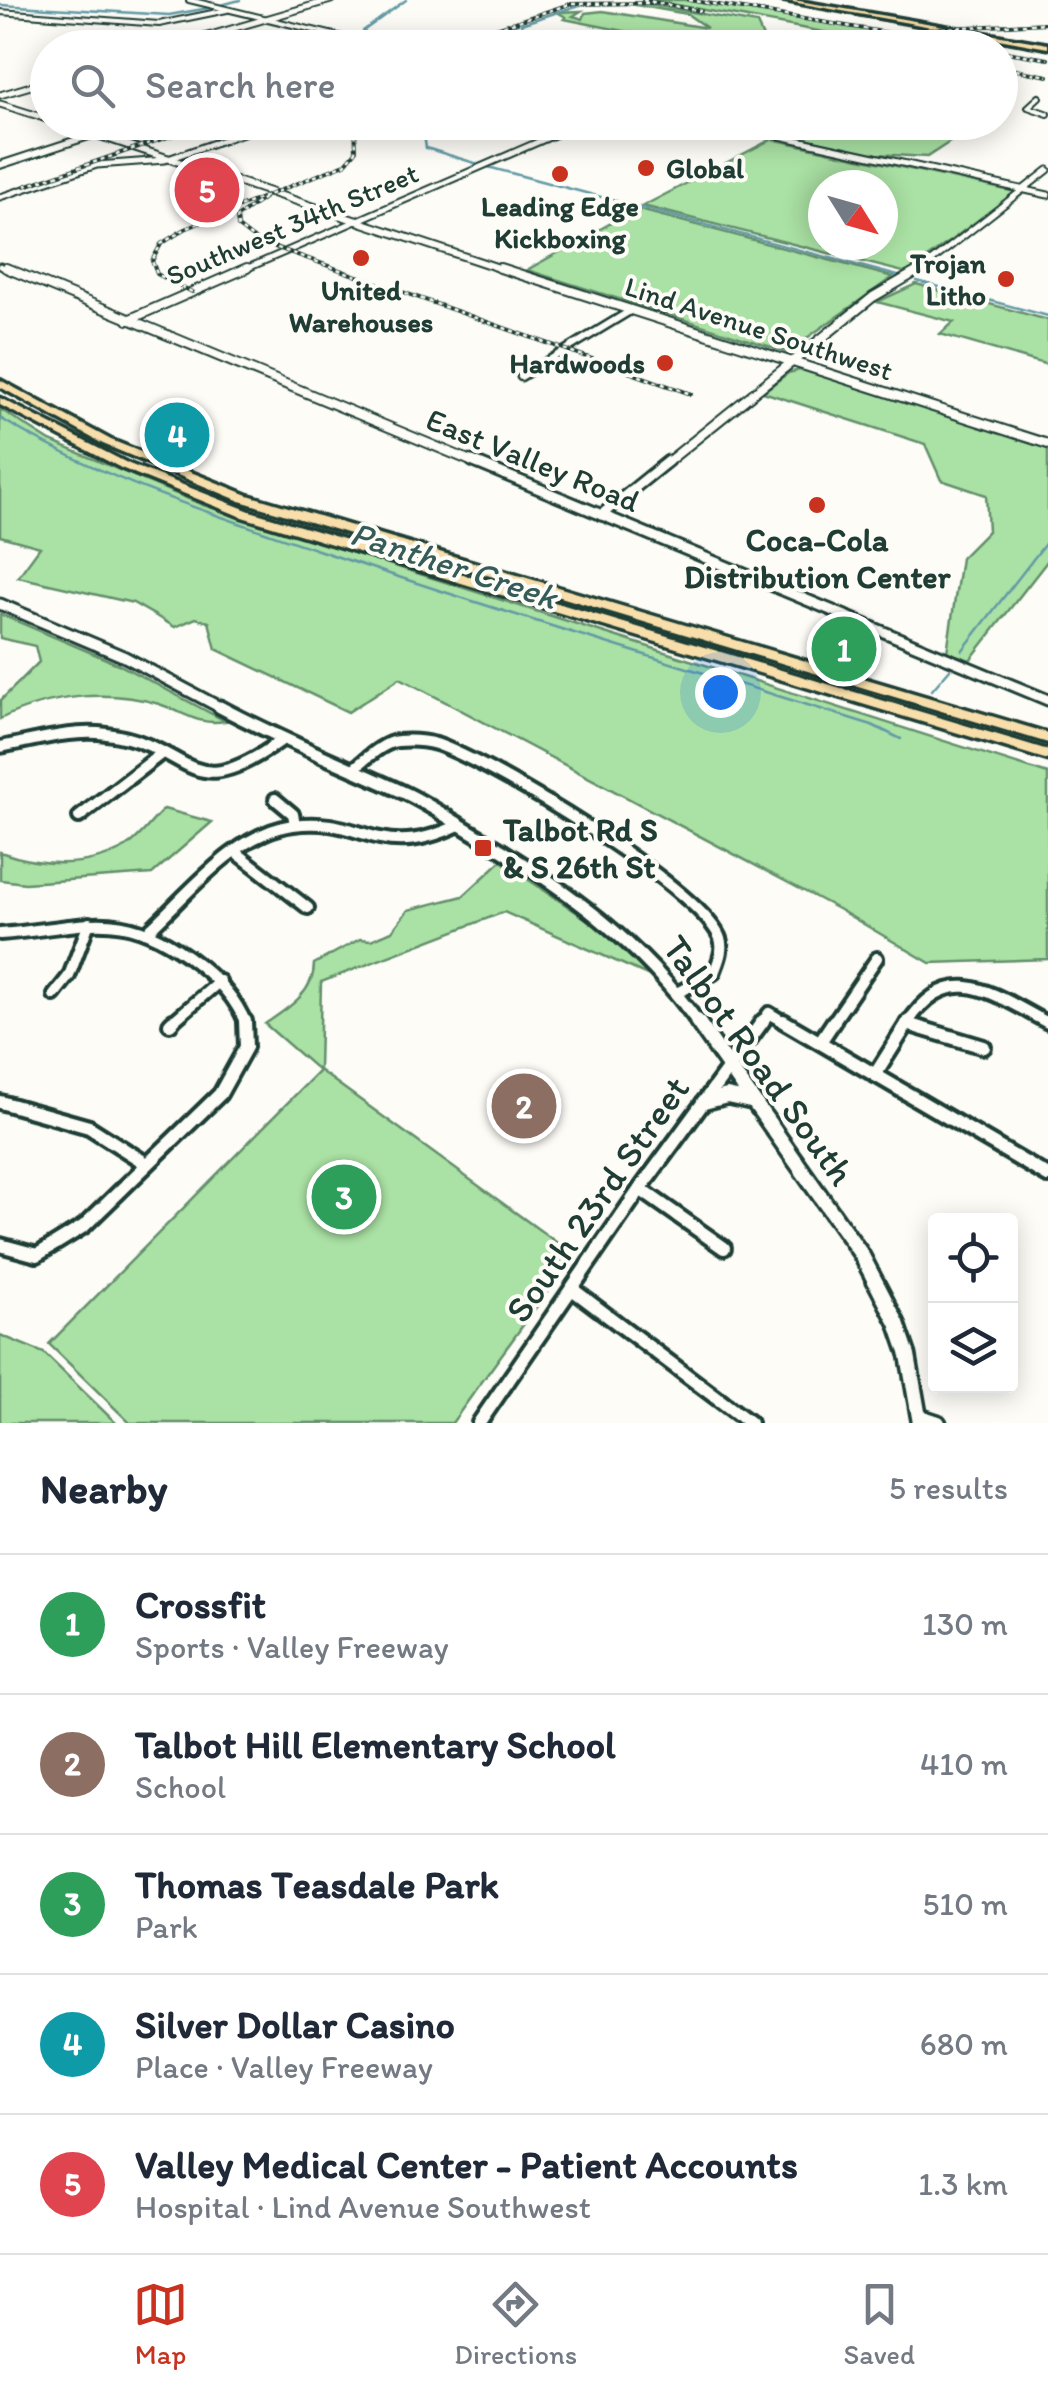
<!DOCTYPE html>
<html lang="en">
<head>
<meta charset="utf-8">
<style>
	:root { --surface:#fff; --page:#f6f6f7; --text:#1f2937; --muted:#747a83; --line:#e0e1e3; --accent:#c8321e }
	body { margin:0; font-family:Itim,sans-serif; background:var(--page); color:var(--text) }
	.controls { position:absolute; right:30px; bottom:30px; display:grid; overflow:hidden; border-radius:10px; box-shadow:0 5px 25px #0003 }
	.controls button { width:90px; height:90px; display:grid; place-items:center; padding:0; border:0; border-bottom:2px solid var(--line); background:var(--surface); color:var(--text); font:50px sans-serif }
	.compass { position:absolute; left:808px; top:170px; width:90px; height:90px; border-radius:50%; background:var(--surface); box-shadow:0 5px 25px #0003; rotate:127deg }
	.you { position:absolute; left:720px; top:692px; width:35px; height:35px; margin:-25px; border:8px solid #fff; border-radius:50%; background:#1a73e8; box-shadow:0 0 0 15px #1a73e833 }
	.badge { display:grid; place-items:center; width:65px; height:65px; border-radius:50%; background:var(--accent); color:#fff; font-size:32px; font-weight:700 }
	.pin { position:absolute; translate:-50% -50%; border:5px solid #fff; box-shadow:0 2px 10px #0006 }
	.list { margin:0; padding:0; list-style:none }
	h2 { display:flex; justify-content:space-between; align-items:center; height:130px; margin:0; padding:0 40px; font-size:42px }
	h2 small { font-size:32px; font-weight:400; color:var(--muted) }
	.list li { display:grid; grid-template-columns:65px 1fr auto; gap:30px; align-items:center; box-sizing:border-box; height:140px; padding:0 40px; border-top:2px solid var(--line) }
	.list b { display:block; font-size:38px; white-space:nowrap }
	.list p { margin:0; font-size:32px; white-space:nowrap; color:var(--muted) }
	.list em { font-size:32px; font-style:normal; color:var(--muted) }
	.icon { flex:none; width:55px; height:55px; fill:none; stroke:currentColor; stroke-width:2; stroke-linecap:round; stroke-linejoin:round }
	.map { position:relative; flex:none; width:1048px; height:1423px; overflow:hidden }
	.search { position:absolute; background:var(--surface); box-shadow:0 5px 25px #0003; left:30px; right:30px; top:30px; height:110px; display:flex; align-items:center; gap:25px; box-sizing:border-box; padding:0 35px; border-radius:55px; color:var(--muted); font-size:38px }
	.sheet { height:830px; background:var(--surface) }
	nav { display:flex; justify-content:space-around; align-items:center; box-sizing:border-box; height:140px; border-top:2px solid var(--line); background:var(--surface); font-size:28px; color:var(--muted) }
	nav a { display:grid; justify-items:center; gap:5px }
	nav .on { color:var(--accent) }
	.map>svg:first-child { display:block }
	.green { fill:#aae1a4; stroke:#648f6c; stroke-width:2.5; fill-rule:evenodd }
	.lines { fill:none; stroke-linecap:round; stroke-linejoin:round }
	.stream { stroke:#639aa5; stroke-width:2.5 }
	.minor-far4-casing { stroke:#1f3d34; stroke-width:8 }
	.minor-far3-casing { stroke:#1f3d34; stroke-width:9 }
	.minor-far2-casing { stroke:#1f3d34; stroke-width:11 }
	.minor-far1-casing { stroke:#1f3d34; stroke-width:18 }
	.minor-casing { stroke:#1f3d34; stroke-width:20 }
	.tertiary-far5-casing { stroke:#1f3d34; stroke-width:8 }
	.tertiary-far4-casing { stroke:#1f3d34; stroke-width:9 }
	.tertiary-far3-casing { stroke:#1f3d34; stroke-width:12 }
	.tertiary-far2-casing { stroke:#1f3d34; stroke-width:15 }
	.tertiary-far1-casing { stroke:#1f3d34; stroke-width:19 }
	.tertiary-casing { stroke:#1f3d34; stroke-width:21 }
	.secondary-far2-casing { stroke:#1f3d34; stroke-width:9 }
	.secondary-far1-casing { stroke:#1f3d34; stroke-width:10 }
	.secondary-casing { stroke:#1f3d34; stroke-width:12 }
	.primary-casing { stroke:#1f3d34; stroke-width:7 }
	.motorway-casing { stroke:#1f3d34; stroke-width:7 }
	.minor-far4 { stroke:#fdfcf7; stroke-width:4 }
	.minor-far3 { stroke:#fdfcf7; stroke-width:5 }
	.minor-far2 { stroke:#fdfcf7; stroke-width:6 }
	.minor-far1 { stroke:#fdfcf7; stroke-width:10 }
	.minor { stroke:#fdfcf7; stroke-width:12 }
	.tertiary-far5 { stroke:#fdfcf7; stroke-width:4 }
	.tertiary-far4 { stroke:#fdfcf7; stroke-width:5 }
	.tertiary-far3 { stroke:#fdfcf7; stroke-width:8 }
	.tertiary-far2 { stroke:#fdfcf7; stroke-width:9 }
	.tertiary-far1 { stroke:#fdfcf7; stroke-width:11 }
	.tertiary { stroke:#fdfcf7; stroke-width:14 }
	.secondary-far2 { stroke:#fdfcf7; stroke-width:5 }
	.secondary-far1 { stroke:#fdfcf7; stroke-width:6 }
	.secondary { stroke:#fdfcf7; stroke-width:8 }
	.primary { fill:#f8deab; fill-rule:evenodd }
	.motorway { fill:#f8deab; fill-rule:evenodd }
	.rail-casing { stroke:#1f3d34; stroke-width:4 }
	.rail { stroke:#fdfcf7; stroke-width:2.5; stroke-dasharray:4; stroke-linecap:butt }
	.poi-dot { fill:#c8321e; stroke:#fdfcf7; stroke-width:4 }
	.labels { text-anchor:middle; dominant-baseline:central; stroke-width:8; stroke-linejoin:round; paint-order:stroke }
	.far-poi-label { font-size:28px; font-weight:bold; fill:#1f3d34; stroke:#fdfcf7 }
	.far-street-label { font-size:28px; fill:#1f3d34; stroke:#fdfcf7 }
	.street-label { font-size:32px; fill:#1f3d34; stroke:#fdfcf7 }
	.poi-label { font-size:32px; font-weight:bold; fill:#1f3d34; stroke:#fdfcf7 }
	.water-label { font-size:35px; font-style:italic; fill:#365c5a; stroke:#fdfcf7 }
	.near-street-label { font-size:38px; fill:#1f3d34; stroke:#fdfcf7 }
</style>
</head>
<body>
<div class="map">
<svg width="1048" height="1423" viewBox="0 0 1048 1423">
	<rect width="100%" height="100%" fill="#fdfcf7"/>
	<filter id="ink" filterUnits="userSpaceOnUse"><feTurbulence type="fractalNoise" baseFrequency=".01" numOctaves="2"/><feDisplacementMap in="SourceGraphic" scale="20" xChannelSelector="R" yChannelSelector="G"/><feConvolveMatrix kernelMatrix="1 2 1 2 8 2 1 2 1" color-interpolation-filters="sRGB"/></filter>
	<g filter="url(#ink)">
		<g class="green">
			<path d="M649 0H684L975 47H905Z"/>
			<path d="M643 3 757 24 766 44 791 47H704L564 19 566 17 557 12 581 11 573 16 583 19 585 13 603 11 707 28 687 14 630 4Z"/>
			<path d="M942 122 965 132 927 157 876 154 734 123Z"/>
			<path d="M772 139 1016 192 907 273 643 206ZM823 185H883V245H823Z"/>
			<path d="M636 209 893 277 787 352 527 270Z"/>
			<path d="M916 284 1048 320V365L940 334 954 322 877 302Z"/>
			<path d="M804 369 1048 449V560L970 660 947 652 961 558 988 531 986 495 941 480 925 444 763 392 788 373Z"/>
			<path d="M0 409 50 441 203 505 1048 774V959L930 963 838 909 400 678 348 712 216 649 209 622 196 618 175 627 133 603 18 577 40 547 0 536Z"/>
			<path d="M0 614 118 664 225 721C198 726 184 712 159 704 108 689 48 695 0 719V701L39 662 35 646 0 638Z"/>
			<path d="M164 809 212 822 152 874 25 883 0 880V852C39 866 85 869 124 848 139 840 152 820 164 809Z"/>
			<path d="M501 861 607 933 652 977 504 912 321 982 319 1070 574 1255 452 1423H130L49 1344 319 1071 265 1024C287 1009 314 993 314 964L360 939 371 940 392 931 408 910 463 896Z"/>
			<path d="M0 1335 44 1353 116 1423H0Z"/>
		</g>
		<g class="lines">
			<g class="stream">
				<path d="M0 5 169 15 209 8"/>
				<path d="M221 5 240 0"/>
				<path d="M521 24 586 3"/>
				<path d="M511 25 518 23"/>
				<path d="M374 39 363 31 406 0"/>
				<path d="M449 46 506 27"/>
				<path d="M422 122 426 148 478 164"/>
				<path d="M488 167 898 276"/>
				<path d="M917 281 1048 316"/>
				<path d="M0 418C98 478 207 512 315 549 499 612 686 667 872 725L901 739"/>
				<path d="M962 651 1048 540"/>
				<path d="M932 690 950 669"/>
			</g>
			<defs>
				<g id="minor-far4">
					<path d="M0 12 159 24 227 10"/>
					<path d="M1039 97 1028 107 1048 114"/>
				</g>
				<path id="minor-far3" d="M0 197 97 165 165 160 275 122"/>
				<path id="minor-far2" d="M521 377 630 311"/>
				<g id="minor-far1">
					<path d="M0 747C34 741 72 729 107 734 196 746 186 809 282 740"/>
					<path d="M353 769C365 760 383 742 398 741 409 740 425 741 436 744 492 763 695 885 719 936 725 948 718 962 714 973L677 993"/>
					<path d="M275 799 293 814 295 824"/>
					<path d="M79 817 162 753"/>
					<path d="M237 853 308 908"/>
					<path d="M150 929C190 892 236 833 293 825 364 815 376 864 459 825"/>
					<path d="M0 934C88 927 122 904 198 964 219 981 236 999 246 1024"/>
					<path d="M54 995 69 976 89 923"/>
					<path d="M170 1024 220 981"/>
					<path d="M761 1024 769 1013 787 1024"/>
					<path d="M832 1024 877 958"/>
					<path d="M907 1024C950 958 993 994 1048 1023"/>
				</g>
				<g id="minor">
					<path d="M783 1021 1048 1176"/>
					<path d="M170 1024 173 1021"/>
					<path d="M907 1024 984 1047"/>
					<path d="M820 1042 834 1021"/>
					<path d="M875 1075 909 1021"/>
					<path d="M0 1102 89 1127 147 1164"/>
					<path d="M640 1189 724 1248"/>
					<path d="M0 1245 37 1255 84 1226 220 1094 246 1047 245 1021"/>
					<path d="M572 1289 750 1423"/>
					<path d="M479 1423 640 1189 763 1021"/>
				</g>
				<path id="tertiary-far5" d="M189 0 388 48"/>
				<g id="tertiary-far4">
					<path d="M716 122 1048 195"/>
					<path d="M0 266 12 271"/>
					<path d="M241 271 584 122"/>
					<path d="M919 271 1048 170"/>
				</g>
				<g id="tertiary-far3">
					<path d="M6 268 478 464"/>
					<path d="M128 320 247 268"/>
					<path d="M665 464 873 297 923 268"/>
				</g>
				<g id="tertiary-far2">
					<path d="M472 461 1048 700"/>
					<path d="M601 515 668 461"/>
					<path d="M0 604 125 657 225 710"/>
				</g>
				<path id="tertiary-far1" d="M220 707C281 740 345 765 407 794 432 806 456 823 480 837 565 888 641 942 699 1024"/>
				<g id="tertiary">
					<path d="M697 1021 861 1254 897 1323 908 1355 920 1423"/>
					<path d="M704 1102 727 1096 750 1101"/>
					<path d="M920 1417 938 1423"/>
				</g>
				<g id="secondary-far2">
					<path d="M166 48 331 0"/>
					<path d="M361 48 372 44"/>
					<path d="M0 95 48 81"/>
					<path d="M0 104 48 119"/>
				</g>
				<g id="secondary-far1">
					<path d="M42 117 48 119"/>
					<path d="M58 122 508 271"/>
					<path d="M0 165 132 122"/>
				</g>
				<path id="secondary" d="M500 268 1048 444"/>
				<path id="primary" d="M781 0H793L1048 44V48Z"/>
				<g id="motorway">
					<path d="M0 380 111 440 248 495 1048 733V743L240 501 103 444 0 387Z"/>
					<path d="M0 398 129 464 250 511 1048 750V760L242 517 121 468 0 405Z"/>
				</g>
			</defs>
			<use href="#minor-far4" class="minor-far4-casing"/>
			<use href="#minor-far3" class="minor-far3-casing"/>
			<use href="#minor-far2" class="minor-far2-casing"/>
			<use href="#minor-far1" class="minor-far1-casing"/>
			<use href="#minor" class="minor-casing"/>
			<use href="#tertiary-far5" class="tertiary-far5-casing"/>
			<use href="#tertiary-far4" class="tertiary-far4-casing"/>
			<use href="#tertiary-far3" class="tertiary-far3-casing"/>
			<use href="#tertiary-far2" class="tertiary-far2-casing"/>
			<use href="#tertiary-far1" class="tertiary-far1-casing"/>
			<use href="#tertiary" class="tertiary-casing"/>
			<use href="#secondary-far2" class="secondary-far2-casing"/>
			<use href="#secondary-far1" class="secondary-far1-casing"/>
			<use href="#secondary" class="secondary-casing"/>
			<use href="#primary" class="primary-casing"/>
			<use href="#motorway" class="motorway-casing"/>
			<use href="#minor-far4" class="minor-far4"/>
			<use href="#minor-far3" class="minor-far3"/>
			<use href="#minor-far2" class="minor-far2"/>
			<use href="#minor-far1" class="minor-far1"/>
			<use href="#minor" class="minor"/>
			<use href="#tertiary-far5" class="tertiary-far5"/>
			<use href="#tertiary-far4" class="tertiary-far4"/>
			<use href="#tertiary-far3" class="tertiary-far3"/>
			<use href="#tertiary-far2" class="tertiary-far2"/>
			<use href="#tertiary-far1" class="tertiary-far1"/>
			<use href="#tertiary" class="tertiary"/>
			<use href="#secondary-far2" class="secondary-far2"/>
			<use href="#secondary-far1" class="secondary-far1"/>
			<use href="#secondary" class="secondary"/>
			<use href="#primary" class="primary"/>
			<use href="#motorway" class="motorway"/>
			<defs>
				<g id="rail">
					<path d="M643 0 701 11"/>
					<path d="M689 0 980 48"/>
					<path d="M926 29 1048 23"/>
					<path d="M435 48 570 4 653 3"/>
					<path d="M1000 51 1048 59"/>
					<path d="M1000 67 1048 76"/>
					<path d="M25 186 211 122"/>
					<path d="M264 198 237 217 238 227 255 240 691 394"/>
					<path d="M192 292 157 274 152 261 161 244 185 229 345 164 356 151 355 122"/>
				</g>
			</defs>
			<use href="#rail" class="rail-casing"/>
			<use href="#rail" class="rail"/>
		</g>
	</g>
	<g class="poi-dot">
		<circle cx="646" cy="168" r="10"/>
		<circle cx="560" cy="174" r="10"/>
		<circle cx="361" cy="258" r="10"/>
		<circle cx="1006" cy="279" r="10"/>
		<circle cx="665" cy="363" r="10"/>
		<circle cx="817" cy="505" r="10"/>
		<rect x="473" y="838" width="20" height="20" rx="5"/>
	</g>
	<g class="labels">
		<g class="far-poi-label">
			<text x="666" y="168" text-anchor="start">Global</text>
			<text x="560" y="206">Leading Edge<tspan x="560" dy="32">Kickboxing</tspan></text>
			<text x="986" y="263" text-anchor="end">Trojan<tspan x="986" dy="32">Litho</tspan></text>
			<text x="361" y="290">United<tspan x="361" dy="32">Warehouses</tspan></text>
			<text x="645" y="363" text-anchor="end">Hardwoods</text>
		</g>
		<g class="far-street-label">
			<text transform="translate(292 224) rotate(-23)">Southwest 34th Street</text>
			<text transform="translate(759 328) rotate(18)">Lind Avenue Southwest</text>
		</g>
		<g class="street-label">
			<text transform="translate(533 460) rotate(22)">East Valley Road</text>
		</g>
		<g class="poi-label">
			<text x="817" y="540">Coca-Cola<tspan x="817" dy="37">Distribution Center</tspan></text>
			<text x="503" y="830" text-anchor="start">Talbot Rd S<tspan x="503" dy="37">&amp; S 26th St</tspan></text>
		</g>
		<g class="water-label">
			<text transform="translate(454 565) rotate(18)">Panther Creek</text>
		</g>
		<g class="near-street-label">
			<text transform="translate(759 1060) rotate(54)">Talbot Road South</text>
			<text transform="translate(597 1199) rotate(-55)">South 23rd Street</text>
		</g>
	</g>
</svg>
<div class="controls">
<button><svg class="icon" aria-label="locate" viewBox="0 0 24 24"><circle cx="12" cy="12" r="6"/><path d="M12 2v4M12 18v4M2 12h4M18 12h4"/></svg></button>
<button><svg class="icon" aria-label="layers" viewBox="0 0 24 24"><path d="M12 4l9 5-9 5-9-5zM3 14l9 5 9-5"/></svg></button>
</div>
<svg class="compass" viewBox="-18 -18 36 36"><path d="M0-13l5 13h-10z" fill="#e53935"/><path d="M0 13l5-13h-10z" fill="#747a83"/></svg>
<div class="you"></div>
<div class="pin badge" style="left:844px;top:649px;background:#2e9e5b">1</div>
<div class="pin badge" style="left:524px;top:1106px;background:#8d6e63">2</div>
<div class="pin badge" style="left:344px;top:1197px;background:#2e9e5b">3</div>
<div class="pin badge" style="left:177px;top:435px;background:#0f9aa8">4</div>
<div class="pin badge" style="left:207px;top:190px;background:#e0444e">5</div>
<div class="search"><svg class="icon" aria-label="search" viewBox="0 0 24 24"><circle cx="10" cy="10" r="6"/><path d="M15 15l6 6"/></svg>Search here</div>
</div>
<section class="sheet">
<h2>Nearby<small>5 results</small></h2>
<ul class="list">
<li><span class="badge" style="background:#2e9e5b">1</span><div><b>Crossfit</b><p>Sports · Valley Freeway</p></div><em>130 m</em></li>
<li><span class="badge" style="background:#8d6e63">2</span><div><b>Talbot Hill Elementary School</b><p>School</p></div><em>410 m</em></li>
<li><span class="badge" style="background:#2e9e5b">3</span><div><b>Thomas Teasdale Park</b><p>Park</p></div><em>510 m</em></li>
<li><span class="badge" style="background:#0f9aa8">4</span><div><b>Silver Dollar Casino</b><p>Place · Valley Freeway</p></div><em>680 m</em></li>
<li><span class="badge" style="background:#e0444e">5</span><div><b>Valley Medical Center - Patient Accounts</b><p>Hospital · Lind Avenue Southwest</p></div><em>1.3 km</em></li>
</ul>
</section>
<nav>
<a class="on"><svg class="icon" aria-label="map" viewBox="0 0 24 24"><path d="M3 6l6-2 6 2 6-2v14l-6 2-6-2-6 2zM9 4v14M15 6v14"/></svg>Map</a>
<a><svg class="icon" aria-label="directions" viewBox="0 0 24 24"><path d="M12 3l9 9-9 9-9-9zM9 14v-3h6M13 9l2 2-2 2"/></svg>Directions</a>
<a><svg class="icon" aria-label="saved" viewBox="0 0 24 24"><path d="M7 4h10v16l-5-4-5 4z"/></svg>Saved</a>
</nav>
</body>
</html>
